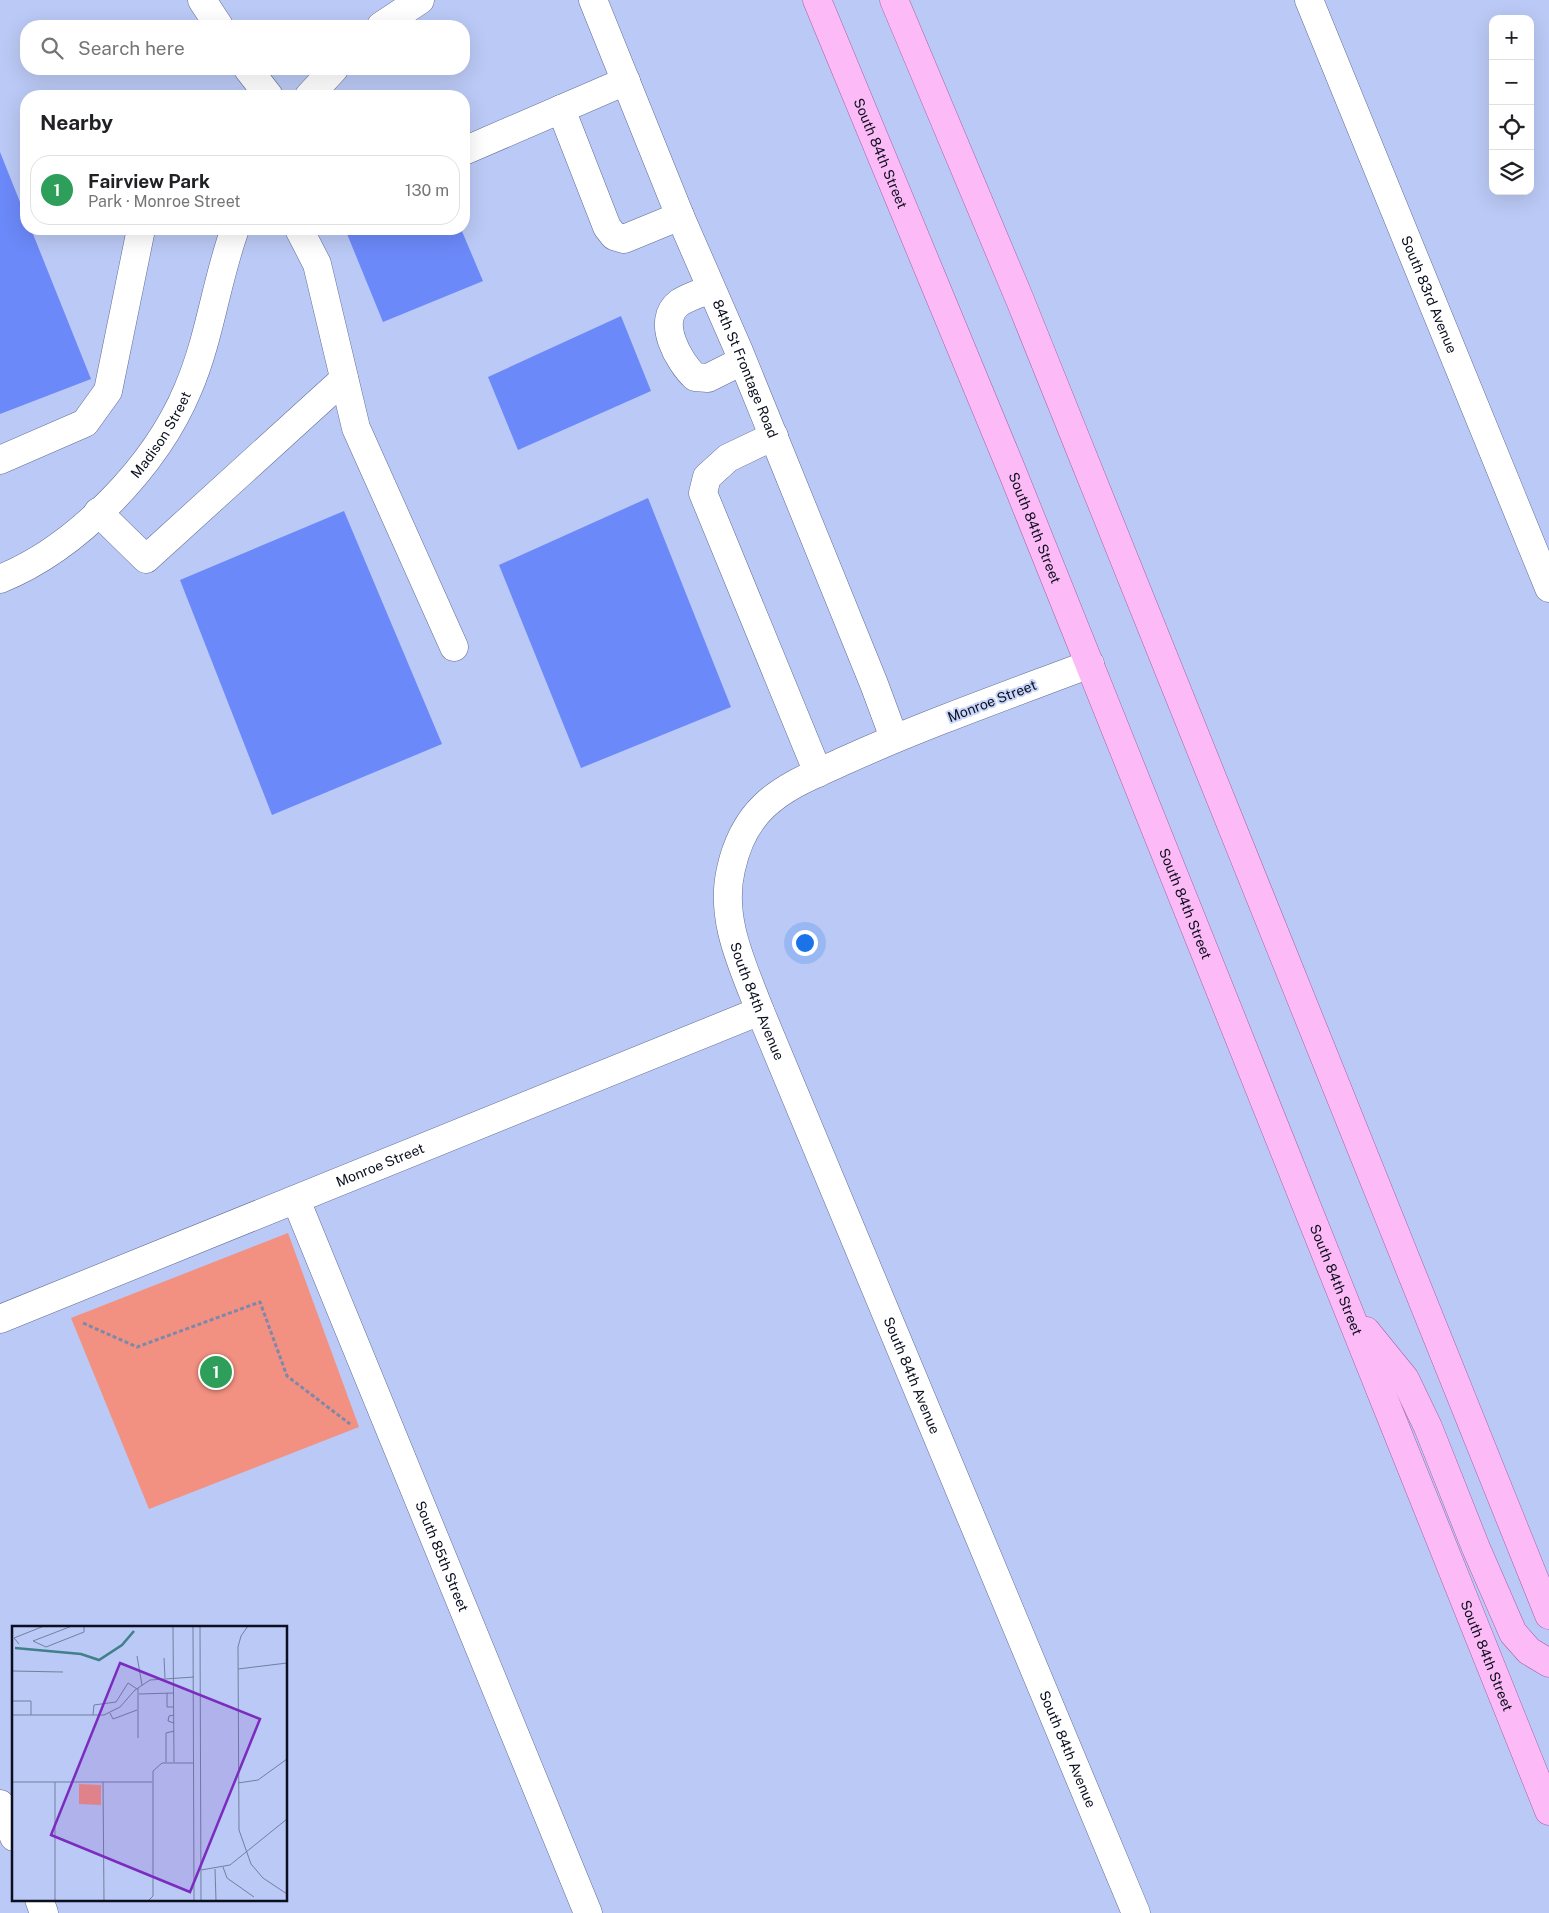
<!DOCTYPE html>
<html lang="en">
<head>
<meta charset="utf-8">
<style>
	:root { --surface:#fff; --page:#f2f2f2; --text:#202124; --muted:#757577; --line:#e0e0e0; --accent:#0f766e }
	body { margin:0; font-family:"Public Sans",sans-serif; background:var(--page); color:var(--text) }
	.controls { position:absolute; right:15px; top:15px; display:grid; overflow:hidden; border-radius:10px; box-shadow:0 5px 20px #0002 }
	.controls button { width:45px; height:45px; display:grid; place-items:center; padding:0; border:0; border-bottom:1px solid var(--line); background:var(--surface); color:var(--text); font:25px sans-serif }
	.you { position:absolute; left:804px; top:942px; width:18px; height:18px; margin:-12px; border:4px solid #fff; border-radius:50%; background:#1a73e8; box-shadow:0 0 0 8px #1a73e833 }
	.badge { display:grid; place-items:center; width:32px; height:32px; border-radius:50%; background:var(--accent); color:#fff; font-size:16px; font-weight:700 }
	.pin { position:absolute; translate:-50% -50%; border:2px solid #fff; box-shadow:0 1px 5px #0006 }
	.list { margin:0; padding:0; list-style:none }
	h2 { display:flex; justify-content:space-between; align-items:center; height:65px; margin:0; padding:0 20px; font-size:21px }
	h2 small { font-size:16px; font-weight:400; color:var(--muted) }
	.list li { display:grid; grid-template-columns:32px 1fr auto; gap:15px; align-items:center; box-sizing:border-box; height:70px; margin:0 10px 10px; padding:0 10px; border:1px solid var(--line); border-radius:20px }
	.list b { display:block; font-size:19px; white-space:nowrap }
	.list p { margin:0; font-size:16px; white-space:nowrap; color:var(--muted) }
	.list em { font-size:16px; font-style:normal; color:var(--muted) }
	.icon { flex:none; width:28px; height:28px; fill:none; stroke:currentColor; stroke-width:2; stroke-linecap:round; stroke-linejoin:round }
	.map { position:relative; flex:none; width:1549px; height:1913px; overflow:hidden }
	.search { position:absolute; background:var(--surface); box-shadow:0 5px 20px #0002; left:20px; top:20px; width:450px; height:55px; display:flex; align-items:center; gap:12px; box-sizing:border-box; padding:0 18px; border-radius:20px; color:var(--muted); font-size:19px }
	.panel { position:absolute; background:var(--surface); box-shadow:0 5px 20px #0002; left:20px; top:90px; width:450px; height:145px; border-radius:20px }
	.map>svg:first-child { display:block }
	.green { fill:#f29181 }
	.building { fill:#6c89f9 }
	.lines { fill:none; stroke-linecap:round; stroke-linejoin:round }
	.minor-casing { stroke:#616d95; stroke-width:29 }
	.major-casing { stroke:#a661a6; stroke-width:29 }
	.path { stroke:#7d88aa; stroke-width:3; stroke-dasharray:4 2.5; stroke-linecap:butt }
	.minor { stroke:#fff; stroke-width:28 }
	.major { stroke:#fcbbf6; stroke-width:28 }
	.labels { text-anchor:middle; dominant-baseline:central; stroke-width:4; stroke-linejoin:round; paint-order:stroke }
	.street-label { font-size:14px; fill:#0b0f1e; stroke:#cad7fa }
	.inset-river { fill:none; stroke:#40808b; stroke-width:2.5 }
	.inset-road { fill:none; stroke:#747f9f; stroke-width:1 }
	.view { fill:#7b2cbf; fill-opacity:0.15; stroke:#7b2cbf; stroke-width:2.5 }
	.inset-edge { fill:none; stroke:#0b0f1e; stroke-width:2.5 }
</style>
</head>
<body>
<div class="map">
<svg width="1549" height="1913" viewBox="0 0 1549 1913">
	<rect width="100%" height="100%" fill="#bac9f5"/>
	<path class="green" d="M288 1233 359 1427 149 1509 71 1318Z"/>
	<g class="building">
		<path d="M0 152 26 217V229H31L91 379 0 414Z"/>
		<path d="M345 229H461L483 281 383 322Z"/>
		<path d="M621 316 651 391 518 450 488 377Z"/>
		<path d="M648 498 731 707 581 768 499 565Z"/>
		<path d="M344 511 442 744 272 815 180 580Z"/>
	</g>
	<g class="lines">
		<defs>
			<g id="minor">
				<path d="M202 0 219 26"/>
				<path id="s1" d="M593 0 680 216 738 349 874 684 894 738"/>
				<path id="s2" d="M1309 0 1549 588"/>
				<path d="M381 26 420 0"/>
				<path d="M248 69 269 96"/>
				<path d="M309 96 334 69"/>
				<path d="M561 109 607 227 614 236 624 239 680 216"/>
				<path d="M464 151 626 81"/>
				<path d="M299 229 317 264 356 428 454 647"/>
				<path d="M711 289C701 293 688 297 679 303 655 321 679 362 695 377L708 378 742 361"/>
				<path d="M774 436 728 458 707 477 703 493 818 773"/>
				<path d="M0 460 85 423 108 391 141 229"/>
				<path d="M98 512 146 559 344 379"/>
				<path id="s3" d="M0 579C77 548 156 466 188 389 210 338 216 281 235 229"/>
				<path id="s4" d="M1090 664C1008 695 926 724 846 760 818 773 787 784 764 806 747 822 736 846 731 869 719 919 743 966 760 1011L1136 1913"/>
				<path id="s5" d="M296 1200 588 1913"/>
				<path id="s6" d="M0 1319 760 1011"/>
				<path d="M0 1804 14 1837"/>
				<path d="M39 1899 44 1913"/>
			</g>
			<g id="major">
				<path id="s7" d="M817 0 1012 471 1549 1811"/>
				<path d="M894 0 1020 300 1549 1615"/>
				<path d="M1366 1331 1405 1379 1428 1427 1476 1548 1513 1633 1529 1651 1549 1663"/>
			</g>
		</defs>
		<use href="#minor" class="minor-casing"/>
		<use href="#major" class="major-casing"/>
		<path class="path" d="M83 1323 137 1347 260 1302 287 1376 350 1424"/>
		<use href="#minor" class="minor"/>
		<use href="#major" class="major"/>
	</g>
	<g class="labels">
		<g class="street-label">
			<text stroke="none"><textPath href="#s7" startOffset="166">South 84th Street</textPath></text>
			<text stroke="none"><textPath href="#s2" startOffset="318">South 83rd Avenue</textPath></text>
			<text stroke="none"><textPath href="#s1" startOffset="399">84th St Frontage Road</textPath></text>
			<text stroke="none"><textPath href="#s3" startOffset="220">Madison Street</textPath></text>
			<text stroke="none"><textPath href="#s7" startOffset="571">South 84th Street</textPath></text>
			<text transform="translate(992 701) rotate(-21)">Monroe Street</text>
			<text stroke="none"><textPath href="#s7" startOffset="976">South 84th Street</textPath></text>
			<text stroke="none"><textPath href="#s4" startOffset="566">South 84th Avenue</textPath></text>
			<text stroke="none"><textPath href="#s6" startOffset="410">Monroe Street</textPath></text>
			<text stroke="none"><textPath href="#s7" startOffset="1381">South 84th Street</textPath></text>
			<text stroke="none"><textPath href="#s4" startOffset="971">South 84th Avenue</textPath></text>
			<text stroke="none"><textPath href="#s5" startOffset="385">South 85th Street</textPath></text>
			<text stroke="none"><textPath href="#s7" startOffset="1786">South 84th Street</textPath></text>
			<text stroke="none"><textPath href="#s4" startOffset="1376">South 84th Avenue</textPath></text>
		</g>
	</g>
	<g transform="translate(12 1626)">
		<rect width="275" height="275" fill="#bac9f5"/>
		<path d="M67 158 89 159V179L67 178Z" fill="#f29181"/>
		<path class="inset-river" d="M3 22 69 28 87 34 110 19 122 5"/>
		<path class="inset-road" d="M60 0 21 15 34 21 72 6V0M161 0 162 136M181 0 182 275M188 0 189 275M236 0 229 10 226 21 227 204 239 238 251 252 275 268M7 18 2 12 32 0M125 30 130 59M152 32 153 52M226 43 275 37M0 45 51 46M155 67V81H162M127 68 162 67M0 75H19V89M98 87 101 93 125 84M0 89H92L108 81 123 64 138 54 182 51M81 89 82 79 104 76 116 57 125 63M162 89 157 90 156 95 162 97M126 112V62M154 136V107L162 105M0 156H140M43 156V275M91 156 92 275M226 157 246 154 275 133M211 241 215 252 242 271M203 243 204 275M189 244 218 239 275 193M0 275H22M136 275 141 270V145L150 137H182"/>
		<path class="view" d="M108 37 248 93 178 266 39 209Z"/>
		<rect width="275" height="275" class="inset-edge"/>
	</g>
</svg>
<div class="controls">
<button>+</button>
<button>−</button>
<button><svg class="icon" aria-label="locate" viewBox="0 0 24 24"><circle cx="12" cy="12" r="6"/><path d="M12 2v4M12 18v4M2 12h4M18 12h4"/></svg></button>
<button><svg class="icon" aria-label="layers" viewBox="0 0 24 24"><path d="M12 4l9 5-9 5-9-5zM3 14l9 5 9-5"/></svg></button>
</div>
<div class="you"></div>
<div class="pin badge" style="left:216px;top:1372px;background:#2e9e5b">1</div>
<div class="search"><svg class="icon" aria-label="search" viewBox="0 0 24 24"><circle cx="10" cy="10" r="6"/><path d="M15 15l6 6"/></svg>Search here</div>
<section class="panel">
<h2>Nearby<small></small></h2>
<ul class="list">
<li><span class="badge" style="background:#2e9e5b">1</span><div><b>Fairview Park</b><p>Park · Monroe Street</p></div><em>130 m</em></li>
</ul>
</section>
</div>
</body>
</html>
